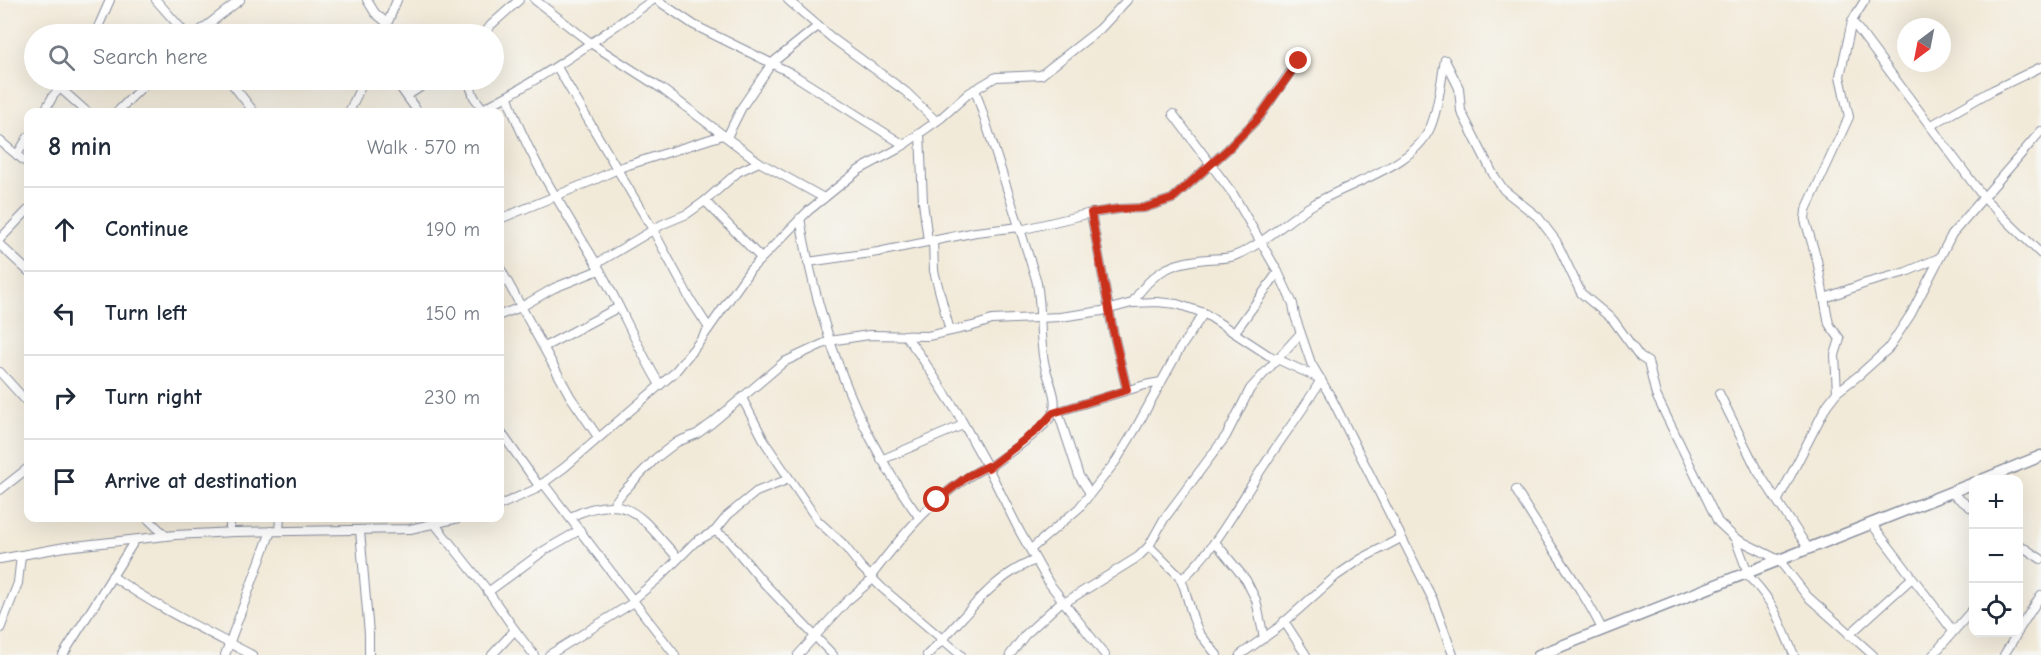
<!DOCTYPE html>
<html lang="en">
<head>
<meta charset="utf-8">
<style>
	:root { --surface:#fff; --page:#f2f2f3; --text:#1f2937; --muted:#747a83; --line:#e0e1e3 }
	body { margin:0; font-family:"Comic Neue",sans-serif; background:var(--page); color:var(--text) }
	.controls { position:absolute; right:18px; bottom:18px; display:grid; overflow:hidden; border-radius:12px; box-shadow:0 6px 24px #0002 }
	.controls button { width:54px; height:54px; display:grid; place-items:center; padding:0; border:0; border-bottom:2px solid var(--line); background:var(--surface); color:var(--text); font:30px sans-serif }
	.compass { position:absolute; left:1897px; top:18px; width:54px; height:54px; border-radius:50%; background:var(--surface); box-shadow:0 6px 24px #0002; rotate:212deg }
	.stop { position:absolute; width:18px; height:18px; margin:-14px; border:4px solid #c8321e; border-radius:50%; background:#fff }
	.stop.end { background:#c8321e; border-color:#fff; box-shadow:0 2px 6px #0008 }
	.list { margin:0; padding:0; list-style:none }
	h2 { display:flex; justify-content:space-between; align-items:center; height:78px; margin:0; padding:0 24px; font-size:26px }
	h2 small { font-size:20px; font-weight:400; color:var(--muted) }
	.list li { display:grid; grid-template-columns:39px 1fr auto; gap:18px; align-items:center; box-sizing:border-box; height:84px; padding:0 24px; border-top:2px solid var(--line) }
	.list b { display:block; font-size:22px; white-space:nowrap }
	.list em { font-size:20px; font-style:normal; color:var(--muted) }
	.icon { flex:none; width:33px; height:33px; fill:none; stroke:currentColor; stroke-width:2; stroke-linecap:round; stroke-linejoin:round }
	.map { position:relative; flex:none; width:2041px; height:655px; overflow:hidden }
	.search { position:absolute; background:var(--surface); box-shadow:0 6px 24px #0002; left:24px; top:24px; width:480px; height:66px; display:flex; align-items:center; gap:15px; box-sizing:border-box; padding:0 21px; border-radius:33px; color:var(--muted); font-size:22px }
	.panel { position:absolute; background:var(--surface); box-shadow:0 6px 24px #0002; left:24px; top:108px; width:480px; height:414px; border-radius:12px }
	.map>svg:first-child { display:block }
	.lines { fill:none; stroke-linecap:round; stroke-linejoin:round }
	.minor-casing { stroke:#868c9c; stroke-width:10 }
	.tertiary-casing { stroke:#868c9c; stroke-width:13 }
	.minor { stroke:#fff; stroke-width:8 }
	.tertiary { stroke:#fff; stroke-width:10 }
	.route { stroke:#c8321e; stroke-width:8 }
</style>
</head>
<body>
<div class="map">
<svg width="2041" height="655" viewBox="0 0 2041 655">
	<rect width="100%" height="100%" fill="#f6f6f2"/>
	<filter id="ink" filterUnits="userSpaceOnUse"><feTurbulence type="fractalNoise" baseFrequency=".0167" numOctaves="2"/><feDisplacementMap in="SourceGraphic" scale="12" xChannelSelector="R" yChannelSelector="G"/><feConvolveMatrix kernelMatrix="1 2 1 2 8 2 1 2 1" color-interpolation-filters="sRGB"/></filter>
	<filter id="wash" filterUnits="userSpaceOnUse"><feTurbulence type="fractalNoise" baseFrequency=".008" numOctaves="4" result="noise"/><feDisplacementMap in="SourceGraphic" scale="24" xChannelSelector="R" yChannelSelector="G"/><feGaussianBlur stdDeviation="1.35" result="paint"/><feColorMatrix in="noise" values="0 0 0 0 0 0 0 0 0 0 0 0 0 0 0 0 0 1.4 0 .05"/><feComposite in="paint" operator="in"/></filter>
	<g filter="url(#wash)">
		<rect width="100%" height="100%" fill="#f2ead9"/>
	</g>
	<g filter="url(#ink)">
		<g class="lines">
			<defs>
				<g id="minor">
					<path d="M156 0 186 34"/>
					<path d="M367 0 375 13 387 23"/>
					<path d="M535 0 592 44 662 89 759 162 824 198"/>
					<path d="M657 0 694 25 789 72 904 145"/>
					<path d="M788 0 832 38 906 92 936 121"/>
					<path d="M1852 21 1984 198 2041 254"/>
					<path d="M95 34 110 0"/>
					<path d="M196 34 240 0"/>
					<path d="M383 34 397 0"/>
					<path d="M484 34 491 25 519 0"/>
					<path d="M1445 60 1459 88 1461 111 1493 174 1504 190 1538 217 1556 241 1581 293 1613 320 1640 357 1648 362 1656 395 1718 522 1735 538 1779 560 1807 596 1873 655"/>
					<path d="M557 67 653 230 690 299 709 328"/>
					<path d="M229 80 254 112"/>
					<path d="M395 80 418 112"/>
					<path d="M468 80 474 97 483 109"/>
					<path d="M60 88 87 112"/>
					<path d="M975 89 1036 279C1043 308 1038 338 1045 366 1048 380 1060 401 1052 415 1042 432 1005 455 988 468"/>
					<path d="M407 96 431 80"/>
					<path d="M508 97C525 153 566 212 596 263 619 303 636 345 660 385"/>
					<path d="M44 112 53 96 67 80"/>
					<path d="M117 112 149 80"/>
					<path d="M349 112 364 80"/>
					<path d="M476 112C539 82 595 40 653 0"/>
					<path d="M1173 114 1233 194 1278 272 1293 304 1295 316 1311 363 1332 399 1433 600 1453 655"/>
					<path d="M1930 126 1993 90 2041 67"/>
					<path d="M920 133 923 202 928 241"/>
					<path d="M727 137 742 107 772 63 818 26"/>
					<path d="M0 141 28 164"/>
					<path d="M17 155 28 137"/>
					<path d="M705 201 761 258"/>
					<path d="M1091 213 1113 331 1127 390"/>
					<path d="M800 218C818 325 855 429 919 517"/>
					<path d="M500 219 594 180 622 167 723 135"/>
					<path d="M1020 230 1087 214 1119 209 1144 208 1172 199 1228 149 1260 116 1298 61"/>
					<path d="M0 239 28 210"/>
					<path d="M933 240 934 271 950 331"/>
					<path d="M0 245 28 271"/>
					<path d="M808 262 878 252 976 232 1020 227"/>
					<path d="M596 264 663 224 687 214 705 201 738 172 759 162"/>
					<path d="M500 268 570 396 598 437"/>
					<path d="M1825 298 1866 283 1906 272 1939 258"/>
					<path d="M1132 303C1152 272 1170 262 1207 259 1215 258 1226 259 1234 256 1265 244 1286 220 1314 204 1350 182 1418 166 1432 123 1439 104 1441 81 1445 60"/>
					<path d="M500 315 521 307 554 288 599 270"/>
					<path d="M1235 332 1278 272"/>
					<path d="M905 335 920 355 957 412 988 468 1020 532 1049 583 1105 655"/>
					<path d="M544 347 619 307"/>
					<path d="M0 372 28 403"/>
					<path d="M1837 392 1835 355 1840 339 1829 324 1817 260 1805 220 1806 210 1849 117 1840 76 1852 21 1865 0"/>
					<path d="M1719 393 1757 470 1808 548"/>
					<path d="M742 398 766 444 818 521 843 544 861 567 882 588 961 655"/>
					<path d="M1058 412 1079 476 1090 493"/>
					<path d="M1053 413 1145 385 1161 382"/>
					<path d="M500 431 539 486"/>
					<path d="M881 460 963 425"/>
					<path d="M543 483 675 655"/>
					<path d="M0 490 28 468"/>
					<path d="M1516 490C1543 538 1578 580 1602 629"/>
					<path d="M1950 492 1974 510"/>
					<path d="M1778 500 1827 405 1837 392 1858 376 1888 349 1911 314 1952 234 2041 131"/>
					<path d="M500 505 534 490 565 467 674 373 700 341 750 270 808 211 859 170 898 149 941 118 969 93 996 77 1041 75 1100 29 1127 0"/>
					<path d="M613 505 622 493 656 458 677 442 697 434 712 423 784 362 829 341 869 335 928 336 973 326 992 320 1060 317 1102 311 1132 303 1157 302 1177 304 1204 313 1268 355 1321 379C1305 409 1283 435 1265 464 1238 504 1217 548 1181 580"/>
					<path d="M570 517C630 489 640 518 678 558"/>
					<path d="M147 518 166 536"/>
					<path d="M230 518V532"/>
					<path d="M434 523 485 587 515 630 534 655"/>
					<path d="M1871 523 1953 631"/>
					<path d="M279 531 280 518"/>
					<path d="M360 531 369 634V655"/>
					<path d="M715 531 728 515 756 492 789 479"/>
					<path d="M1735 538 1748 573"/>
					<path d="M1215 542 1246 580 1256 600 1264 638"/>
					<path d="M2018 544 2041 559"/>
					<path d="M1149 546 1179 576 1184 587 1193 618 1199 633 1217 655"/>
					<path d="M1031 549 1079 508 1116 461 1136 428 1179 350 1204 313"/>
					<path d="M0 559 65 547 175 535 234 532 410 529 459 518"/>
					<path d="M1746 574C1774 600 1779 621 1794 655"/>
					<path d="M112 576C156 607 204 630 252 655"/>
					<path d="M871 576C904 533 937 492 987 466"/>
					<path d="M488 592 545 550 580 530"/>
					<path d="M633 600 659 578 695 542 715 531 727 539 763 582 833 655"/>
					<path d="M1064 603 1138 557 1149 546 1164 519 1226 436 1250 389 1300 334"/>
					<path d="M1284 621 1306 655"/>
					<path d="M0 629 18 583 21 555"/>
					<path d="M2018 631 2041 595"/>
					<path d="M1849 635 1912 578"/>
					<path d="M63 655 135 540"/>
					<path d="M225 655 271 531"/>
					<path d="M492 655 515 630"/>
					<path d="M549 655 634 602"/>
					<path d="M798 655 847 601 873 579"/>
					<path d="M927 655C962 623 990 576 1036 560"/>
					<path d="M1010 655 1025 635 1062 601"/>
					<path d="M1240 655 1279 627 1336 576 1361 559 1401 538"/>
					<path d="M1933 655 1974 608"/>
					<path d="M2004 655 2018 632"/>
				</g>
				<g id="tertiary">
					<path d="M1982 480 2041 456"/>
					<path d="M1539 655 1974 483"/>
				</g>
			</defs>
			<use href="#minor" class="minor-casing"/>
			<use href="#tertiary" class="tertiary-casing"/>
			<use href="#minor" class="minor"/>
			<use href="#tertiary" class="tertiary"/>
		</g>
	</g>
	<g class="lines" filter="url(#ink)">
		<path class="route" d="M937 500 968 476 987 466 988 468 1037 430 1053 413 1127 390 1113 331 1091 213 1119 209 1144 208 1172 199 1228 149 1260 116 1299 61"/>
	</g>
</svg>
<div class="controls">
<button>+</button>
<button>−</button>
<button><svg class="icon" aria-label="locate" viewBox="0 0 24 24"><circle cx="12" cy="12" r="6"/><path d="M12 2v4M12 18v4M2 12h4M18 12h4"/></svg></button>
</div>
<svg class="compass" viewBox="-18 -18 36 36"><path d="M0-13l5 13h-10z" fill="#e53935"/><path d="M0 13l5-13h-10z" fill="#747a83"/></svg>
<div class="stop" style="left:937px;top:500px"></div>
<div class="stop end" style="left:1299px;top:61px"></div>
<div class="search"><svg class="icon" aria-label="search" viewBox="0 0 24 24"><circle cx="10" cy="10" r="6"/><path d="M15 15l6 6"/></svg>Search here</div>
<section class="panel">
<h2>8 min<small>Walk · 570 m</small></h2>
<ul class="list">
<li><svg class="icon" aria-label="ahead" viewBox="0 0 24 24"><path d="M12 20V5M6 11l6-6 6 6"/></svg><div><b>Continue</b></div><em>190 m</em></li>
<li><svg class="icon" aria-label="left" viewBox="0 0 24 24"><path d="M17 20v-9H6M10 6l-5 5 5 5"/></svg><div><b>Turn left</b></div><em>150 m</em></li>
<li><svg class="icon" aria-label="right" viewBox="0 0 24 24"><path d="M7 20v-9h11M14 6l5 5-5 5"/></svg><div><b>Turn right</b></div><em>230 m</em></li>
<li><svg class="icon" aria-label="arrive" viewBox="0 0 24 24"><path d="M6 21V4h12l-3 4 3 4H6"/></svg><div><b>Arrive at destination</b></div></li>
</ul>
</section>
</div>
</body>
</html>
